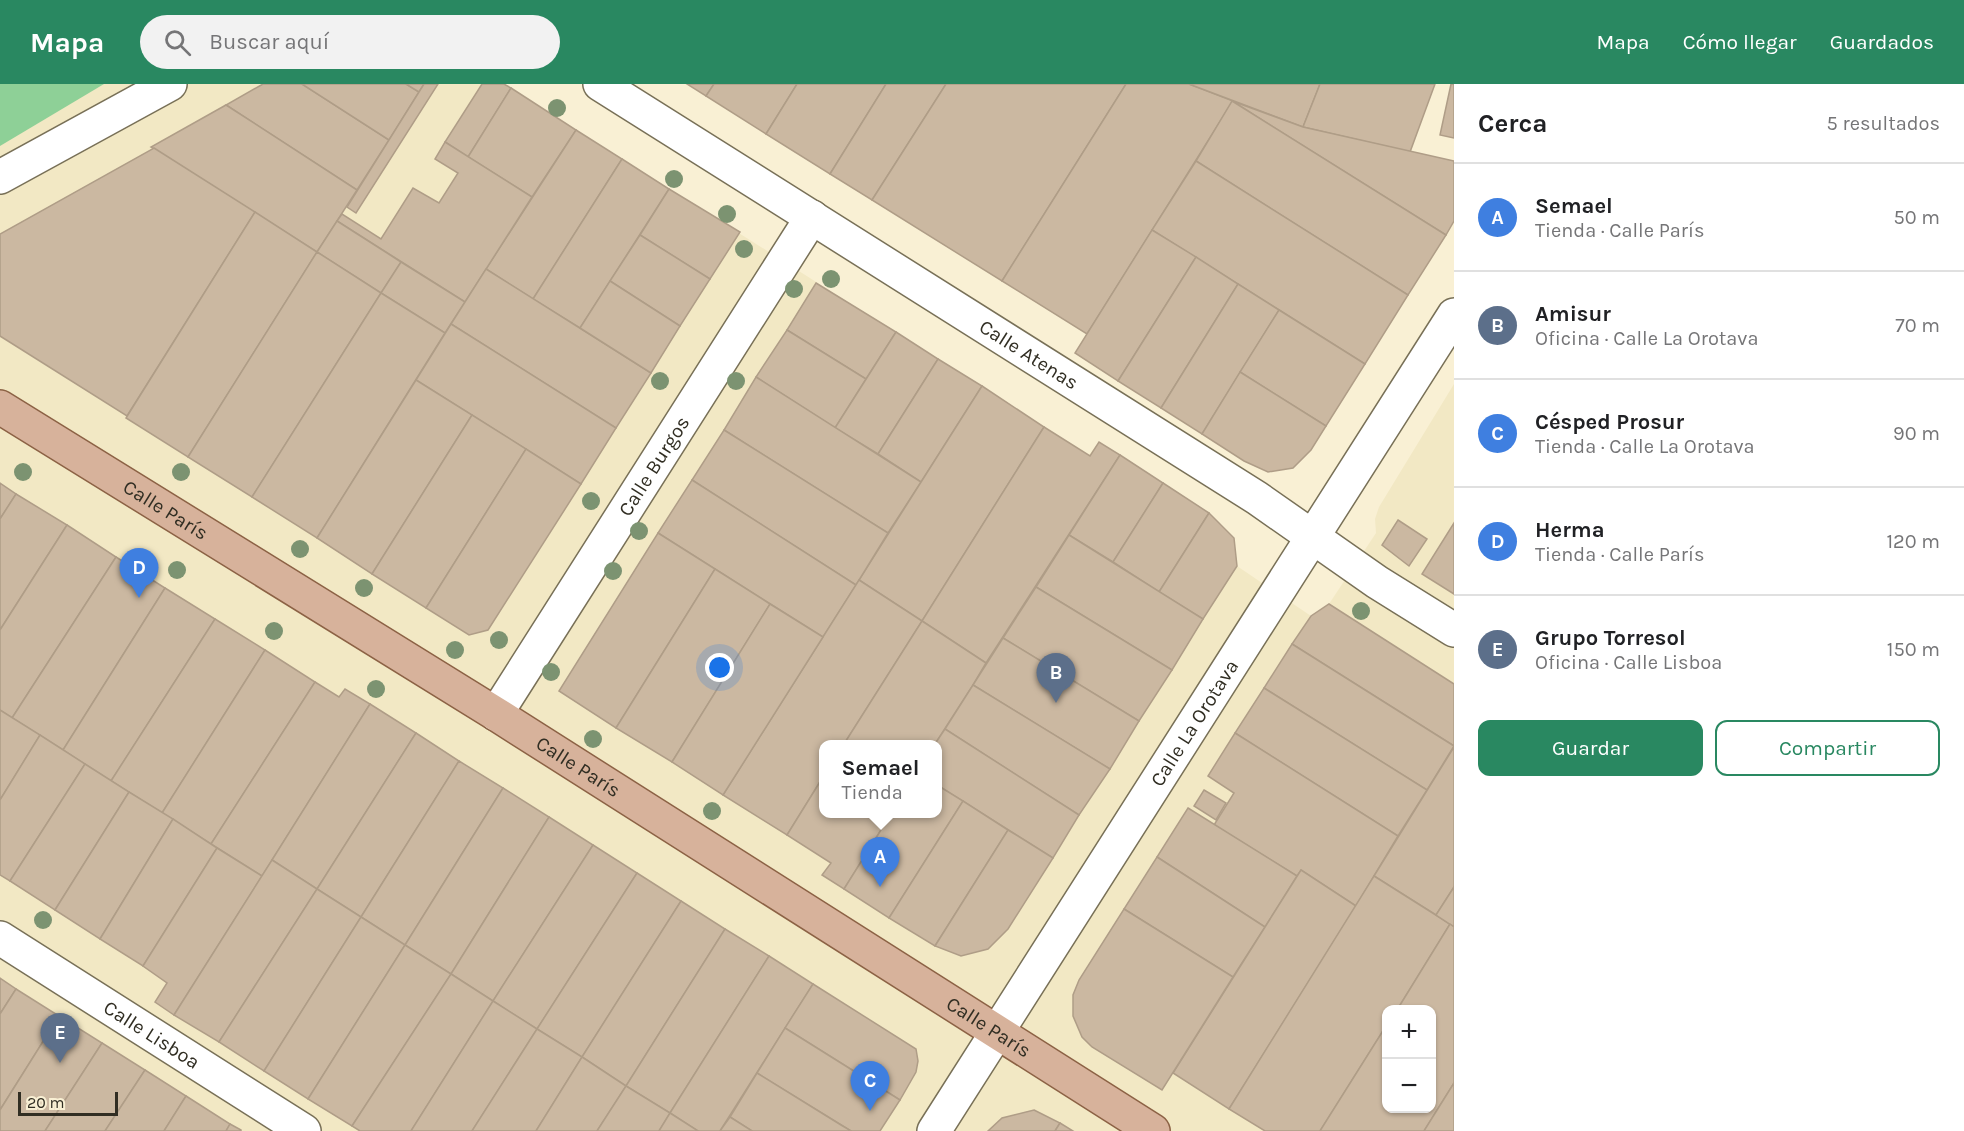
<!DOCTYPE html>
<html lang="es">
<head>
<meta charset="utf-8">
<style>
	:root { --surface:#fff; --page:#f2f2f2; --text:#202124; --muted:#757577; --line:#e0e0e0; --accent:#298861 }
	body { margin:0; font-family:Karla,sans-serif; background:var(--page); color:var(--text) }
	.controls { position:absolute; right:18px; bottom:18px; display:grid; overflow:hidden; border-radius:12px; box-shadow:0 2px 4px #0004 }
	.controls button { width:54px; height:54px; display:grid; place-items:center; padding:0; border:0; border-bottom:2px solid var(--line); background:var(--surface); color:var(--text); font:30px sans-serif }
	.scale { position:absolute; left:18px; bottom:15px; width:100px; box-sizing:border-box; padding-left:6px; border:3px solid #312e23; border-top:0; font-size:16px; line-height:21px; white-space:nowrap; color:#312e23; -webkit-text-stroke:4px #f9f0d4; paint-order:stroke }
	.you { position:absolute; left:720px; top:584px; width:21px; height:21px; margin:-15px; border:4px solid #fff; border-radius:50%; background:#1a73e8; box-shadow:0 0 0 9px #1a73e833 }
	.badge { display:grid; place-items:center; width:39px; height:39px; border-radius:50%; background:var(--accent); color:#fff; font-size:20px; font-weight:700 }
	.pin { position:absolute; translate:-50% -50px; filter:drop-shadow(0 2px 3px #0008) }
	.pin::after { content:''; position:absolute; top:32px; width:21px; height:18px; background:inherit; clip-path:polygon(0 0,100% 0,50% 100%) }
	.popup { position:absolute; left:819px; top:656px; width:123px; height:78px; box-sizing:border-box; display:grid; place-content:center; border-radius:12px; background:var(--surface); filter:drop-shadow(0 2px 4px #0005); font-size:20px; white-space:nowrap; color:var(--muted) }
	.popup b { font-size:22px; color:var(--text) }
	.popup::after { content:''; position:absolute; left:50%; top:100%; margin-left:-12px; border:12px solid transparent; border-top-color:var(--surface) }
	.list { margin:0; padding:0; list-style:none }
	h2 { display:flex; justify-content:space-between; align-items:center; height:78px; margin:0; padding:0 24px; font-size:26px }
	h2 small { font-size:20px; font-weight:400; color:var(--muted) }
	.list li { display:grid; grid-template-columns:39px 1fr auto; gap:18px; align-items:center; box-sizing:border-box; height:108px; padding:0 24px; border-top:2px solid var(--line) }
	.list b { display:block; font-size:22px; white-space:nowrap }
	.list p { margin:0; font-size:20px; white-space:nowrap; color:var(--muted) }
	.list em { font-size:20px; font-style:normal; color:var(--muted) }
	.actions { display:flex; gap:12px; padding:18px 24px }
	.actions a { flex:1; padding:14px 0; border:2px solid var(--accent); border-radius:12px; text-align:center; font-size:21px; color:var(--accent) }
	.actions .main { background:var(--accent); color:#fff }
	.icon { flex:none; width:33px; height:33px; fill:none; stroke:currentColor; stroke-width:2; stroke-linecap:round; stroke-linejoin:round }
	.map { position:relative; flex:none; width:1454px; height:1047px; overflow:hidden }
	header { display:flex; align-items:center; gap:36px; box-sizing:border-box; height:84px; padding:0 30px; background:var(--accent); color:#fff }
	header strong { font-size:28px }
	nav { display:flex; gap:33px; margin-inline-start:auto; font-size:21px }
	.search { width:420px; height:54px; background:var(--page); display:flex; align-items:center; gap:15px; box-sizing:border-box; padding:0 21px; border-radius:33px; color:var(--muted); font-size:22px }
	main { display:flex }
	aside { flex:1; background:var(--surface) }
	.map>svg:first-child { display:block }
	.built { fill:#f2e8c4; fill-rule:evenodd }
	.green { fill:#8ed097 }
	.building { fill:#cbb8a1; stroke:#af9d87; stroke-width:1.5 }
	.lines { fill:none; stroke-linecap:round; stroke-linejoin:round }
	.minor-casing { stroke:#787057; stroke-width:36 }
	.major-casing { stroke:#8c6245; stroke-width:36 }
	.minor { stroke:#fff; stroke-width:33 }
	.major { stroke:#d7b29b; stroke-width:33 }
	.tree { fill:#7c9371 }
	.labels { text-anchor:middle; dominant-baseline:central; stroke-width:4.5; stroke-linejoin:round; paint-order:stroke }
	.street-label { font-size:20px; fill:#312e23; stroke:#f9f0d4 }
</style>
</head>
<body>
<header>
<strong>Mapa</strong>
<div class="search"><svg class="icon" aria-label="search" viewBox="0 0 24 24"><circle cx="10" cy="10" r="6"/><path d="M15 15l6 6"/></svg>Buscar aquí</div>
<nav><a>Mapa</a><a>Cómo llegar</a><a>Guardados</a></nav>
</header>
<main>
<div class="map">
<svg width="1454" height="1047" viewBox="0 0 1454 1047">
	<rect width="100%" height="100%" fill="#f9f0d4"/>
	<path class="built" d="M0 0H504L1089 371 1099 358 1209 429 1234 454 1237 482 1311 532 1329 520 1376 449 1375 435 1379 423 1454 300V1047H0ZM823 660H937V730H823ZM1386 926H1432V1024H1386Z"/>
	<path class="green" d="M0 0H104L0 62Z"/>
	<g class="building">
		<path d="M263 0H302L389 56 357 106 226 21Z"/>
		<path d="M302 0H406L419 8 389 56Z"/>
		<path d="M406 0H424L419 8Z"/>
		<path d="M424 0H438L356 129 347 123Z"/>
		<path d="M482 0H504L511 4 468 73 445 58Z"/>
		<path d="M687 0H714L706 12Z"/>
		<path d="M714 0H797L766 50 706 12Z"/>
		<path d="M797 0H886L830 90 766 50Z"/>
		<path d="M886 0H946L872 116 830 90Z"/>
		<path d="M946 0H1126L1002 197 872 116Z"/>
		<path d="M1126 0H1189L1233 17 1087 250 1002 197Z"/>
		<path d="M1189 0H1320L1303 43Z"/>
		<path d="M1320 0H1435L1410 68 1303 43Z"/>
		<path d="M1451 0H1454V54L1440 51Z"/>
		<path d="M511 4 576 46 532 113 468 73Z"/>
		<path d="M1232 17 1303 43 1454 77V137L1446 151Z"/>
		<path d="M1232 17 1446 151 1408 211 1196 77Z"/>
		<path d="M226 21 357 106 317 168 151 63Z"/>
		<path d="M576 46 622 75 533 215 486 185Z"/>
		<path d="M445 58 532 113 465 218 337 137 342 130 381 155 413 104 439 119 458 89 435 75Z"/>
		<path d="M154 64 255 128 127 332 0 252V150Z"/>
		<path d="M622 75 669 105 580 244 533 215Z"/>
		<path d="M1196 77 1408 211 1365 280 1152 146Z"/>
		<path d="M669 105 740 148 710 195 640 151Z"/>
		<path d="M255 128 317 168 188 373 126 334Z"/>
		<path d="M337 137 401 178 381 209 317 168Z"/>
		<path d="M1152 146 1196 173 1118 297 1075 269Z"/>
		<path d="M640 151 710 195 680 242 610 197Z"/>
		<path d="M317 168 381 209 252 413 188 373Z"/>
		<path d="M1196 173 1238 200 1161 324 1118 297Z"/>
		<path d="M401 178 465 218 445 249 381 209Z"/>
		<path d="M486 185 651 289 616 344 451 240Z"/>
		<path d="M610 197 680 242 651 289 580 244Z"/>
		<path d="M816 199 896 248 866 295 787 246Z"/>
		<path d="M1238 200 1279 226 1202 350 1161 324Z"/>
		<path d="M381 209 445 249 317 454 252 413Z"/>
		<path d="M1279 226 1365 280 1326 342 1240 288Z"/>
		<path d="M451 240 616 344 581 400 416 296Z"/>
		<path d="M787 246 866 295 835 344 756 293Z"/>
		<path d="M896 248 938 275 878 370 835 344Z"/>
		<path d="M938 275 982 302 921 398 878 370Z"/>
		<path d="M1240 288 1326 342 1311 366 1293 384 1268 388 1244 377 1202 350Z"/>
		<path d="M756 293 921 398 888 449 724 346Z"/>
		<path d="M416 296 472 331 372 490 317 454Z"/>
		<path d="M982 302 1044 343 922 537 859 496Z"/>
		<path d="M472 331 526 365 426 524 372 490Z"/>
		<path d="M1044 343 1090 372 1099 358 1120 371 986 579 922 537Z"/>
		<path d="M724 346 888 449 856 501 692 396Z"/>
		<path d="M526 365 581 400 488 546 469 551 426 524Z"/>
		<path d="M1120 371 1163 399 1113 478 1069 451Z"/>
		<path d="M692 396 856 501 823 553 658 449Z"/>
		<path d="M0 399 16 410 0 435Z"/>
		<path d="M1163 399 1209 429 1159 508 1113 478Z"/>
		<path d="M16 410 67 441 0 546V435Z"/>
		<path d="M1209 429 1234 454 1237 482 1203 535 1159 508Z"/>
		<path d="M1398 436 1427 455 1409 482 1382 461Z"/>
		<path d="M1454 439V510L1422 490Z"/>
		<path d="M67 441 116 473 12 634 0 626V546Z"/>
		<path d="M658 449 715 485 616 644 559 607Z"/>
		<path d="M1069 451 1203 535 1172 586 1036 503Z"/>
		<path d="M116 473 165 504 63 666 12 634Z"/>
		<path d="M715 485 770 520 672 678 616 644Z"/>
		<path d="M859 496 922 537 844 660H823V693L787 751 723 711Z"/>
		<path d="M1036 503 1172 586 1139 637 1003 554Z"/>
		<path d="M165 504 215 535 111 697 63 666Z"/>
		<path d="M770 520 823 553 723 711 672 678Z"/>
		<path d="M1329 520 1454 600V662L1292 560 1311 532Z"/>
		<path d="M215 535 265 566 162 729 111 697Z"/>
		<path d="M922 537 986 579 973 601 935 660H844Z"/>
		<path d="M1003 554 1139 637 1110 685 973 601Z"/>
		<path d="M1292 560 1454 662 1427 706 1264 604Z"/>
		<path d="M265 566 315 598 211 760 162 729Z"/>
		<path d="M315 598 339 613 345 605 370 620 262 792 211 760Z"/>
		<path d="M973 601 1110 685 1079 731 945 645Z"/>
		<path d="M1264 604 1427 706 1398 752 1235 649Z"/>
		<path d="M370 620 416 649 317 805 272 776Z"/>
		<path d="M0 626 40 651 0 716Z"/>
		<path d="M945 645 1079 731 1053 774 937 701 935 660Z"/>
		<path d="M416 649 459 677 361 833 317 805Z"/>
		<path d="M1235 649 1398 752 1356 822 1301 786 1297 792 1214 741 1234 709 1208 692Z"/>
		<path d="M40 651 85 680 10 797 0 791V716Z"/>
		<path d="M1454 663V803L1436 831 1374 792Z"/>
		<path d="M459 677 503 704 405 861 361 833Z"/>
		<path d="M85 680 129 708 55 826 10 797Z"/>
		<path d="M823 693V730H891L844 805 822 791 831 779 787 751Z"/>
		<path d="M937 701 963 717 889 834 844 805 891 730H937Z"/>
		<path d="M503 704 549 733 451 890 405 861Z"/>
		<path d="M1204 706 1226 719 1216 736 1194 722Z"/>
		<path d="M129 708 173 735 100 855 55 826Z"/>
		<path d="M963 717 1008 746 935 862 889 834Z"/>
		<path d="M1188 724 1297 792 1265 843 1157 773Z"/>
		<path d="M549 733 593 761 493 917 451 890Z"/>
		<path d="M173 735 217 764 143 882 100 855Z"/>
		<path d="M1008 746 1053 774 1008 845 988 865 961 872 935 862Z"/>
		<path d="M593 761 637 789 537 945 493 917Z"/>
		<path d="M217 764 262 792 174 931 155 918 167 899 143 882Z"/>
		<path d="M1157 773 1265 843 1233 893 1124 825Z"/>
		<path d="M272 776 317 805 219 958 174 931Z"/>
		<path d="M1301 786 1356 822 1229 1025 1173 989Z"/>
		<path d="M637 789 681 817 582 973 537 945Z"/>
		<path d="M1374 792 1450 840 1397 926H1386V942L1320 1047H1265L1229 1025Z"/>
		<path d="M1454 803V843L1436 831Z"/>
		<path d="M317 805 361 833 264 987 219 958Z"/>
		<path d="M681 817 725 845 626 1002 582 973Z"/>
		<path d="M1124 825 1233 893 1162 1006 1092 963 1082 953 1073 932V911L1079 896Z"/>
		<path d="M361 833 405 861 308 1015 264 987Z"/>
		<path d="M1450 840 1454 843V999L1424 1047H1320L1386 942V1024H1432V926H1397Z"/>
		<path d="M725 845 769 872 670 1029 626 1002Z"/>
		<path d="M405 861 451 890 352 1042 308 1015Z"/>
		<path d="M769 872 813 900 720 1047H698L670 1029Z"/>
		<path d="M451 890 493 917 411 1047H360L352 1042Z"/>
		<path d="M0 894 16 905 0 930Z"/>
		<path d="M813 900 916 965 918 977 916 988 900 1016 785 944Z"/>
		<path d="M16 905 59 932 0 1026V930Z"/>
		<path d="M493 917 537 945 472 1047H411Z"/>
		<path d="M59 932 102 959 45 1047H0V1026Z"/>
		<path d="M785 944 900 1016 880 1047H851L757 989Z"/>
		<path d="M537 945 582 973 536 1047H472Z"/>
		<path d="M102 959 145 986 105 1047H45Z"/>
		<path d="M582 973 626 1002 597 1047H536Z"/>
		<path d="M145 986 186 1012 164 1047H105Z"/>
		<path d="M757 989 841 1041 851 1047H752L730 1033Z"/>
		<path d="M1454 999V1047H1424Z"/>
		<path d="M626 1002 670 1029 659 1047H597Z"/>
		<path d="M186 1012 230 1040 226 1047H164Z"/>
		<path d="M1034 1026 1060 1039 1055 1047H988L1002 1034Z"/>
		<path d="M670 1029 698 1047H659Z"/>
		<path d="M730 1033 752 1047H720Z"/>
		<path d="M1060 1039 1073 1047H1055Z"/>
		<path d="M230 1040 241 1046V1047H226Z"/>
	</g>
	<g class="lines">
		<defs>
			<g id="minor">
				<path id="s1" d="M600 0 1257 414 1377 498 1454 546"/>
				<path d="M0 93 170 0"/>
				<path id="s2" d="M496 630 812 133"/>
				<path id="s3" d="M0 854 304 1047"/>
				<path id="s4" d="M934 1047 1454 231"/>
			</g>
			<g id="major">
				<path id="s5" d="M0 323 496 630 1153 1047"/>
			</g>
		</defs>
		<use href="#minor" class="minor-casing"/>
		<use href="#major" class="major-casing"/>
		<use href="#minor" class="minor"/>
		<use href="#major" class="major"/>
	</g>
	<g class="tree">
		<circle cx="557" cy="24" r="9"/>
		<circle cx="674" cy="95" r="9"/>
		<circle cx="727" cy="130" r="9"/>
		<circle cx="744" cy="165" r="9"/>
		<circle cx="831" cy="195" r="9"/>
		<circle cx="794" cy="205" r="9"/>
		<circle cx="660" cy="297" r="9"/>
		<circle cx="736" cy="297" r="9"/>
		<circle cx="23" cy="388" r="9"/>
		<circle cx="181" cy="388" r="9"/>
		<circle cx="591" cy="417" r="9"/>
		<circle cx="639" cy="447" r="9"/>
		<circle cx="300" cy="465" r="9"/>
		<circle cx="177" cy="486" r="9"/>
		<circle cx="613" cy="487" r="9"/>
		<circle cx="364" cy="504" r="9"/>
		<circle cx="1361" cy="527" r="9"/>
		<circle cx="274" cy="547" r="9"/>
		<circle cx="499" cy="556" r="9"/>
		<circle cx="455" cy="566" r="9"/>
		<circle cx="551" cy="588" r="9"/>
		<circle cx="376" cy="605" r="9"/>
		<circle cx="593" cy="655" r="9"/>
		<circle cx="712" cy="727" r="9"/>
		<circle cx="43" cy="836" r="9"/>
	</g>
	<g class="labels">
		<g class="street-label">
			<text stroke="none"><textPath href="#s1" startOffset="507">Calle Atenas</textPath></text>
			<text stroke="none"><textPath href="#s2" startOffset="294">Calle Burgos</textPath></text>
			<text stroke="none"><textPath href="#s5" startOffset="195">Calle París</textPath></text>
			<text stroke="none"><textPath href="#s4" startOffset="484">Calle La Orotava</textPath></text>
			<text stroke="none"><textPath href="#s5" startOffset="681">Calle París</textPath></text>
			<text stroke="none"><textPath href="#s5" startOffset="1167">Calle París</textPath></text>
			<text stroke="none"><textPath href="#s3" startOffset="180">Calle Lisboa</textPath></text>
		</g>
	</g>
</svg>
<div class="controls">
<button>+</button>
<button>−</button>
</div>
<div class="scale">20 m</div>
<div class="you"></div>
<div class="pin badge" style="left:880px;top:803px;background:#3f7fe0">A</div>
<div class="popup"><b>Semael</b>Tienda</div>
<div class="pin badge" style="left:1056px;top:619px;background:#5c6f8a">B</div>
<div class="pin badge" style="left:870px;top:1027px;background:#3f7fe0">C</div>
<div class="pin badge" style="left:139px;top:514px;background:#3f7fe0">D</div>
<div class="pin badge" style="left:60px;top:979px;background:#5c6f8a">E</div>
</div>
<aside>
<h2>Cerca<small>5 resultados</small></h2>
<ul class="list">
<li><span class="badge" style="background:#3f7fe0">A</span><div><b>Semael</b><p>Tienda · Calle París</p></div><em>50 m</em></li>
<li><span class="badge" style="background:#5c6f8a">B</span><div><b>Amisur</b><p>Oficina · Calle La Orotava</p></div><em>70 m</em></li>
<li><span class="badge" style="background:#3f7fe0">C</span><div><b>Césped Prosur</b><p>Tienda · Calle La Orotava</p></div><em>90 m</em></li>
<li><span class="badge" style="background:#3f7fe0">D</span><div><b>Herma</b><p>Tienda · Calle París</p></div><em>120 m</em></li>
<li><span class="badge" style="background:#5c6f8a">E</span><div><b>Grupo Torresol</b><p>Oficina · Calle Lisboa</p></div><em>150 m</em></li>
</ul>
<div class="actions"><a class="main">Guardar</a><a>Compartir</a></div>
</aside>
</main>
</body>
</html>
